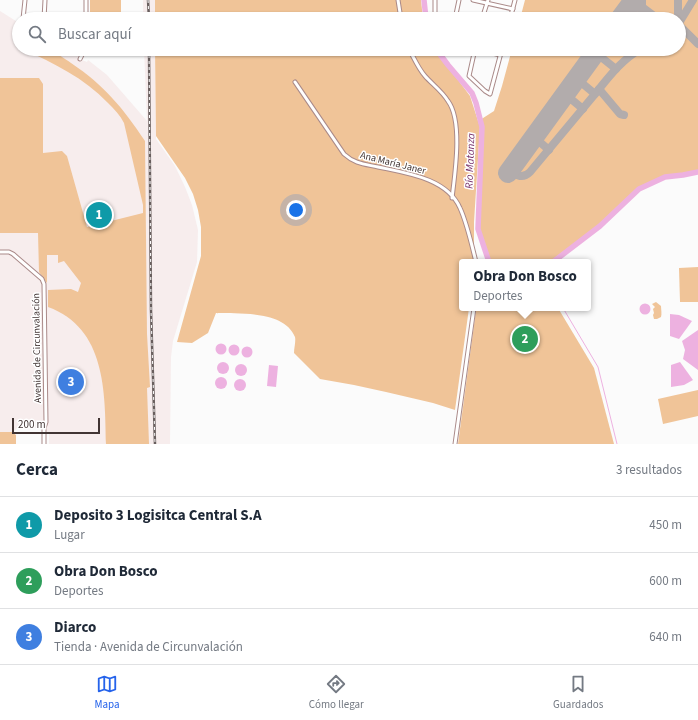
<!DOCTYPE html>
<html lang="es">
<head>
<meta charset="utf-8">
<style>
	:root { --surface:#fff; --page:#f6f6f7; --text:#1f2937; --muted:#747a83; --line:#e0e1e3; --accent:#2563eb }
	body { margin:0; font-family:"Source Sans 3",sans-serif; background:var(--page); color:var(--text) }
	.scale { position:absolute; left:12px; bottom:10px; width:88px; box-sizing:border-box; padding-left:4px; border:2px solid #413433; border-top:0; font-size:11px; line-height:14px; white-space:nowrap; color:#413433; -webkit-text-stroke:3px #fff; paint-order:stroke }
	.you { position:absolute; left:296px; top:210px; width:14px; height:14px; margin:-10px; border:3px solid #fff; border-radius:50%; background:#1a73e8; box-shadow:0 0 0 6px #1a73e833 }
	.badge { display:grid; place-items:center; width:26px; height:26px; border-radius:50%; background:var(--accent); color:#fff; font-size:13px; font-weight:700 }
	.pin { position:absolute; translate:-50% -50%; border:2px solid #fff; box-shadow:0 1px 4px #0006 }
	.popup { position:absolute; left:459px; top:259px; width:132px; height:52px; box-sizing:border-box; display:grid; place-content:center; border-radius:4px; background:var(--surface); filter:drop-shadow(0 1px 3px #0005); font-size:13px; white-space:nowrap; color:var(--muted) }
	.popup b { font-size:15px; color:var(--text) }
	.popup::after { content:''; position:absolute; left:50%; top:100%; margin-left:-8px; border:8px solid transparent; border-top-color:var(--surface) }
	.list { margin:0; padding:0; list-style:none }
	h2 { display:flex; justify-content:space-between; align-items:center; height:52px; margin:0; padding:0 16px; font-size:17px }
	h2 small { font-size:13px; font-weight:400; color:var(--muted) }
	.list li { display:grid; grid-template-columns:26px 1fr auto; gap:12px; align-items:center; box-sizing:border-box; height:56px; padding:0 16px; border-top:1px solid var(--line) }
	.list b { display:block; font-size:15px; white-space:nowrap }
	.list p { margin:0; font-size:13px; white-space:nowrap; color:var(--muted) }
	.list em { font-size:13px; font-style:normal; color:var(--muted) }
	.icon { flex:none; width:22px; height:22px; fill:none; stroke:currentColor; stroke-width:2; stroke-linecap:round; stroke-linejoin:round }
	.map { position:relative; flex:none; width:698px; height:444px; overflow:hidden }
	.search { position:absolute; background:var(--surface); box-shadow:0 1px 3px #0004; left:12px; right:12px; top:12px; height:44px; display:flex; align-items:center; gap:10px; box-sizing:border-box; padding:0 14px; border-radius:22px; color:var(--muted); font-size:15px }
	.sheet { height:220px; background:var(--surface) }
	nav { display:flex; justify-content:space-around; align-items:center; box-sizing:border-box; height:56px; border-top:1px solid var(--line); background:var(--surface); font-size:11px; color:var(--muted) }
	nav a { display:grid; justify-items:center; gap:2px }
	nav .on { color:var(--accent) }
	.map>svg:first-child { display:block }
	.built { fill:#f7eded }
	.green { fill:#f0c498 }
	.water { fill:#edb1e0 }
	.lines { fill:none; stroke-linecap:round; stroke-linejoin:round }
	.stream { stroke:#edb1e0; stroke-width:1 }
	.river { stroke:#edb1e0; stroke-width:5.5 }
	.taxiway { stroke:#b2acac; stroke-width:8 }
	.runway { stroke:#b2acac; stroke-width:20 }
	.minor-casing { stroke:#aa8a89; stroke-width:5 }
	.minor { stroke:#fff; stroke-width:3 }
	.rail-casing { stroke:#685e5d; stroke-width:2.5 }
	.rail { stroke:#fff; stroke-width:1; stroke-dasharray:3; stroke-linecap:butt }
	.labels { text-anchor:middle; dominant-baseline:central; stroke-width:3; stroke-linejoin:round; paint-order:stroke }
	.street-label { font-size:10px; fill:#413433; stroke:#fff }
	.water-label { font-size:11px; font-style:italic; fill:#78336d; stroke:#fff }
</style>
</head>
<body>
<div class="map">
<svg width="698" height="444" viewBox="0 0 698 444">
	<rect width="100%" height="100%" fill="#fbfbfb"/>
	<g class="built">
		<rect x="143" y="0" width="12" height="19"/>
		<path d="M0 11 19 23V49H66L82 58V60L87 62 88 60 107 75 147 121 144 49H155L156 139 175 166 185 187 192 205 198 230 197 262 173 341 171 357 170 444H49V434L44 428H18L12 432H0Z"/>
	</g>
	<g class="green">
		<rect x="90" y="0" width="31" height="18"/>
		<path d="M155 0H421L423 19H155Z"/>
		<path d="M525 0H698V172L683 175 665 177 639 189 600 226 553 262H489L480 238 477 221 482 128 480 120 494 111 502 86 512 49H679V19H520Z"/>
		<path d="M22 49C29 49 40 47 47 49 55 52 64 58 71 63 104 85 123 108 145 141L147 334 150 387 147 388 149 444H106C105 392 106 328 48 307V290L71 289 78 292 81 283 64 261 58 263V255H47V283L39 272 38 233H0V78H39L43 84V153L62 151 67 156 87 227 143 213V205L124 123C120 115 114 109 108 103 84 78 54 63 22 49Z"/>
		<path d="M155 49H435L470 96 480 127 474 222V262H462V308H469L455 410 433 403 386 392 354 385 320 379 294 353C294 348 296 341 295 337 284 310 240 314 216 313L208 333 192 343 177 342 201 256V227L198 210 193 194 185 178 156 136Z"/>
		<path d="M698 267V302H680L679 268Z"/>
		<path d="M656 302 661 306C661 309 662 314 661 317L657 319H654L653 315 654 313 653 309 655 307 652 304Z"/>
		<path d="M479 308H558L594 368 614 444H458L476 310Z"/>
		<path d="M698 390V416L663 424 658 399Z"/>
		<path d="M0 432H12L16 435V444H0Z"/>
	</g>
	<g class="water">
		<circle cx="645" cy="309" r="5.5"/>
		<path d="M670 314 679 315 692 321 679 339 670 336Z"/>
		<path d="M698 330V370L683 359 685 350 682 341Z"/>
		<circle cx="221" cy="349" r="5.5"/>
		<circle cx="234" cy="350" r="5.5"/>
		<circle cx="247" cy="352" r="5.5"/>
		<circle cx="223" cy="368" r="6"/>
		<path d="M680 362 693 380 684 385 671 387V365Z"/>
		<circle cx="241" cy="370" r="6"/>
		<path d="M269 365 278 366 276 387 267 386Z"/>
		<circle cx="221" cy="383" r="6"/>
		<circle cx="240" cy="385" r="6"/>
	</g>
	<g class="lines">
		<path class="stream" d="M563 308 598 367 617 444"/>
		<g class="river">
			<path d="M424 0 426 19"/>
			<path d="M436 49 448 65 472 93 476 103 482 127 478 229 489 262"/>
			<path d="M553 262 600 226 639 189 665 177 683 175 698 172"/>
		</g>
		<g class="taxiway">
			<path d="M678 0V19"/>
			<path d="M642 7 658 19"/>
			<path d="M640 19 642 14V0"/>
			<path d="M679 23 693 0"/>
			<path d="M679 25 698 44"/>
			<path d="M596 53 616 69"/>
			<path d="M599 89 620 114 624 115"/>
			<path d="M565 94 583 109"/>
			<path d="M595 94C608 78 622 59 641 49"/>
			<path d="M534 137 549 150"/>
			<path d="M509 171C517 176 523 179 530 172L595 94 577 79"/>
		</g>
		<g class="runway">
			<path d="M620 19 634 0"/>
			<path d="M508 173 598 49"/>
		</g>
		<defs>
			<g id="minor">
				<path d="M398 0 401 19"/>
				<path d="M473 0 513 9"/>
				<path d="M23 19 25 0"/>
				<path d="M44 19 45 0"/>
				<path d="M86 19V0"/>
				<path d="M435 19V0"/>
				<path d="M455 19 459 0"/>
				<path d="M482 19 488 0"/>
				<path d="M510 19 515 0"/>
				<path d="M409 49C414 58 418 68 425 76 432 84 442 91 448 101 463 121 455 173 452 198"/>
				<path d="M475 49 469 76 485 91 490 94 502 49"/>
				<path d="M478 49 500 55"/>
				<path d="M80 59 85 49"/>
				<path d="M295 82 344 154C355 164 364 164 378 167 406 173 447 178 460 208 467 223 472 246 476 262"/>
				<path d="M0 252H9L13 254 42 279 44 284 46 422 44 428V444"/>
				<path d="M455 444 474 308"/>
			</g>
		</defs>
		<use href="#minor" class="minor-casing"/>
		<use href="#minor" class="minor"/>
		<defs>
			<g id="rail">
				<path d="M148 0 149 19"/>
				<path d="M149 49 151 310 155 444"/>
			</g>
		</defs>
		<use href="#rail" class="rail-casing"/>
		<use href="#rail" class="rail"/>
	</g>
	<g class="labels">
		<g class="street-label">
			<text transform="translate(393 163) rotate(14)">Ana María Janer</text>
			<text transform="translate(37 348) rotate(-91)">Avenida de Circunvalación</text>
		</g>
		<g class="water-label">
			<text transform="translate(470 161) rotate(-88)">Río Matanza</text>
		</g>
	</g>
</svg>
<div class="scale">200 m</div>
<div class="you"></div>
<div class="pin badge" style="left:99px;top:215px;background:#0f9aa8">1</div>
<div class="pin badge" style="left:525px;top:339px;background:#2e9e5b">2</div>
<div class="popup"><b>Obra Don Bosco</b>Deportes</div>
<div class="pin badge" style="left:71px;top:382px;background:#3f7fe0">3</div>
<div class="search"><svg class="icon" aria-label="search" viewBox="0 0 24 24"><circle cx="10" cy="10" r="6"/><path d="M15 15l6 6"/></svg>Buscar aquí</div>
</div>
<section class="sheet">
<h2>Cerca<small>3 resultados</small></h2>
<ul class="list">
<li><span class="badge" style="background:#0f9aa8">1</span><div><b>Deposito 3 Logisitca Central S.A</b><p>Lugar</p></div><em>450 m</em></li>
<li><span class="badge" style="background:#2e9e5b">2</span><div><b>Obra Don Bosco</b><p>Deportes</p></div><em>600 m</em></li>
<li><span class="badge" style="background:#3f7fe0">3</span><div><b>Diarco</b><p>Tienda · Avenida de Circunvalación</p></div><em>640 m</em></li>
</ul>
</section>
<nav>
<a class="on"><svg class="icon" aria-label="map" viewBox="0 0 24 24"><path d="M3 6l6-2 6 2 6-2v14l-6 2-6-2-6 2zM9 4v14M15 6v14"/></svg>Mapa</a>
<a><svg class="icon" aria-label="directions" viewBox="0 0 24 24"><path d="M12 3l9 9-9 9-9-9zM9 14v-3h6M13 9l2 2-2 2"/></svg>Cómo llegar</a>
<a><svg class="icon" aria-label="saved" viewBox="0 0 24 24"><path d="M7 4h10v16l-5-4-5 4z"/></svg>Guardados</a>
</nav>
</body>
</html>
